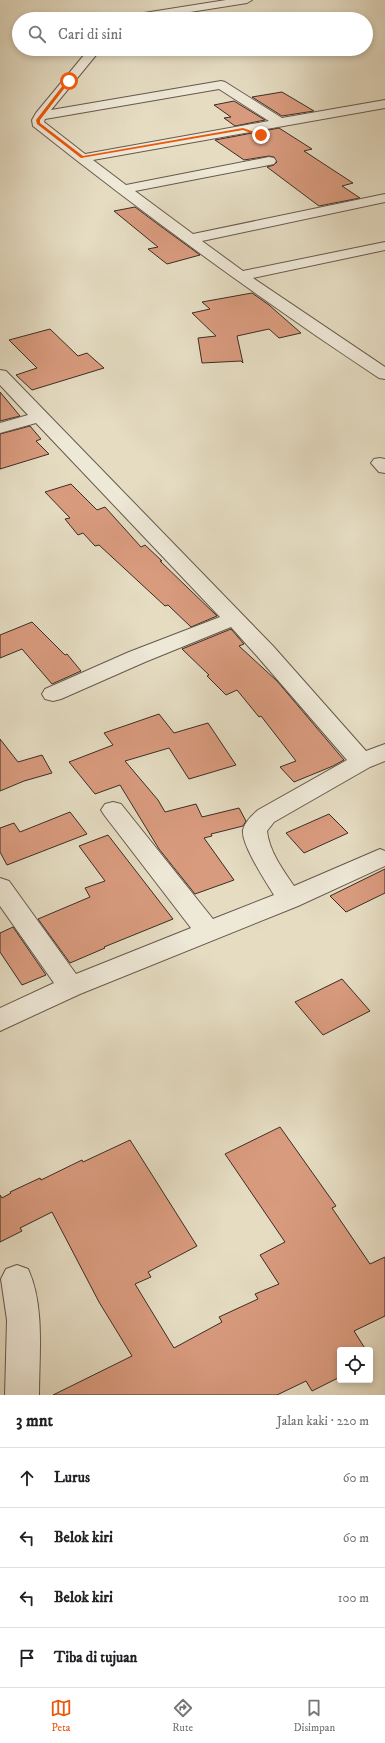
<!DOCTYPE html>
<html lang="id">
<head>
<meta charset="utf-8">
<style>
	:root { --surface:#fff; --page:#f6f6f6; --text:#202124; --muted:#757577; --line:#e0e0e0; --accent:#ea580c }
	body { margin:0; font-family:"IM FELL DW Pica",serif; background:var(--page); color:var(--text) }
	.controls { position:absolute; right:12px; bottom:12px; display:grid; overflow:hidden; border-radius:4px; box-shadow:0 2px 6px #0003 }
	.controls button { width:36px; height:36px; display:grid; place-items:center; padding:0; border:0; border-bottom:1px solid var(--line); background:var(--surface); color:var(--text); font:20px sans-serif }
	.stop { position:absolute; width:12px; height:12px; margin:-9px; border:3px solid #ea580c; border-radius:50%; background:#fff }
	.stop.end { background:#ea580c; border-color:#fff; box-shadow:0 1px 4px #0008 }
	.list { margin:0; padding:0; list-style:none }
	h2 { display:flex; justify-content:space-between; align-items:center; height:52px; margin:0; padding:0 16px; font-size:17px }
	h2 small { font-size:13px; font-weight:400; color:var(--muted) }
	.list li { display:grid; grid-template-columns:26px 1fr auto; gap:12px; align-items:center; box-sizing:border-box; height:60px; padding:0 16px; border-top:1px solid var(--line) }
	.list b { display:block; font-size:15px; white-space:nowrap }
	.list em { font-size:13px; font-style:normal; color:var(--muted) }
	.icon { flex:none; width:22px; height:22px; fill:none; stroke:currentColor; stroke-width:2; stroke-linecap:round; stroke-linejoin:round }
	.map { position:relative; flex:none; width:385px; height:1395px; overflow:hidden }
	.search { position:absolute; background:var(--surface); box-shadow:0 2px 6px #0003; left:12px; right:12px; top:12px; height:44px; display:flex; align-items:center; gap:10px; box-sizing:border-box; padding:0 14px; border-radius:22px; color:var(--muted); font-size:15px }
	.sheet { height:292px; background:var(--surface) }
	nav { display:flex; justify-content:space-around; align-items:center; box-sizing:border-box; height:56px; border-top:1px solid var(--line); background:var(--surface); font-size:11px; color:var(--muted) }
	nav a { display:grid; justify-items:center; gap:2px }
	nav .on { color:var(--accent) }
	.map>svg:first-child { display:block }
	.building { fill:#d99b7e; stroke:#3b2d24 }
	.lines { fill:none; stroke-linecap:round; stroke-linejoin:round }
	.minor-casing { stroke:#66594c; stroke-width:2 }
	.path { stroke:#3b2d24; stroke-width:1.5; stroke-dasharray:0.5 1; stroke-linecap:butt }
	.minor { fill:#eee8d7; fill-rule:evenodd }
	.route { fill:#ea580c }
</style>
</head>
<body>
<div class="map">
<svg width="385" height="1395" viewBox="0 0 385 1395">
	<rect width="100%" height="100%" fill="#e5dcc2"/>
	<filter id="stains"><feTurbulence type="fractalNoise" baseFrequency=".005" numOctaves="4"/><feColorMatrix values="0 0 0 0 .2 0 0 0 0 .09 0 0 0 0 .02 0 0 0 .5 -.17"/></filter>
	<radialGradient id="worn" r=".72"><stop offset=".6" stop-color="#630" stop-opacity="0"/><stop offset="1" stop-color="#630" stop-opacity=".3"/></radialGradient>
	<g class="building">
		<path d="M282 92 314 111 282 116 252 97Z"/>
		<path d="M234 101 265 120 235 126 224 118 231 117 214 105Z"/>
		<path d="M279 128 312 149 304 151 353 183 342 186 360 198 319 206 267 167 274 165 277 162 274 157 269 156 244 160 215 140Z"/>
		<path d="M135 207 159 225 200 255 167 264 148 249 158 247 114 211Z"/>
		<path d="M252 293 269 305 301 333 279 338 269 329 237 336 243 363 241 361 202 363 198 338 216 336 192 313 210 309 202 302Z"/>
		<path d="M50 329 78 356 87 353 104 368 32 390 16 375 37 368 9 340Z"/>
		<path d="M0 392 20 416 0 421Z"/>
		<path d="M30 426 41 439 36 441 49 454 0 469V434Z"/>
		<path d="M71 484 97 510 105 507 141 547 145 545 162 561H160L217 616 191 627 168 605 165 606 99 545 95 546 83 533 78 535 65 519 70 518 45 492Z"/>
		<path d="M32 622 65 655 67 654 81 671 52 684 22 649 0 658V635Z"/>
		<path d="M231 629 244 644 239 646 277 681 344 760 333 766 294 782 280 767 296 761 261 716 259 717 237 690 226 695 207 676 209 675 182 649Z"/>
		<path d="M159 714 174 733 208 723 236 765 189 779 169 748 125 761 158 800 165 812 196 804 202 817 239 808 246 821 243 826 211 834 212 836 204 838 234 880 195 894 159 849 120 785 95 794 69 762 113 745 104 733Z"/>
		<path d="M0 739 18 762 42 755 52 773 24 781 0 791Z"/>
		<path d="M70 812 87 834 7 865 0 852V828L14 823 20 832Z"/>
		<path d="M329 814 348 833 304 853 286 833Z"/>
		<path d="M108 835 173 919 104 947 105 948 70 963 38 919 90 897 85 888 105 881 79 846Z"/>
		<path d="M385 869V893L346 912 330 896Z"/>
		<path d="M13 927 46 975 22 985 0 952V933Z"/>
		<path d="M342 979 370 1011 323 1035 295 1002Z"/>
		<path d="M280 1127 336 1206 332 1208 370 1264 385 1257V1316L354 1331 366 1350H340V1377L312 1391 306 1381 277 1395H53L132 1356 99 1302 52 1212 20 1228 22 1231 0 1242V1195L2 1198 11 1193 10 1192 40 1178 41 1180 82 1160 83 1162 130 1140 197 1246 148 1272 151 1277 135 1284 174 1348 222 1322 219 1317 258 1299 255 1294 279 1284 260 1255 285 1242 225 1154Z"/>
	</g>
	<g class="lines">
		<defs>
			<g id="minor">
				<path d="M226 0H252L247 3 146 19H119L125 16Z"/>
				<path d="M89 49H101L51 110 221 81 225 82 282 118 385 100V108L93 160 126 185 269 157 274 158 276 161 274 164 269 165 135 191 193 234 385 194V202L202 241 243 271 385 242V250L253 278 385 367V379L379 378C260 299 145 215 33 126L32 120 36 113ZM219 89 269 121 85 154 44 122 45 119Z"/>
				<path d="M0 370 6 371 273 646 366 751 385 744V761L370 767 274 822 267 831C269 851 283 870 294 886L380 849 385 851V866L298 906 80 994 0 1031V1008L54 983 0 906V878L9 881 76 974 191 928 105 816 101 810 105 804 113 802 121 804 213 919 274 895C266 882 241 844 243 830 245 822 252 815 258 810L347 760 257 656 231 627 145 662 61 699 53 701 45 699 42 694 45 689 129 652 220 617 36 423 0 433V423L28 415 0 385Z"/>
				<path d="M380 458 385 459V473L379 472 371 463 374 459Z"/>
				<path d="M17 1265 28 1269C45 1305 39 1356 39 1395H5L7 1320 1 1279 6 1269Z"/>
			</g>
		</defs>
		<use href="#minor" class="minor-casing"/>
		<path class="path" d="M204 49 214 55"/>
		<use href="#minor" class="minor"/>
	</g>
	<path class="route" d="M67 80 70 81 40 120V123L83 156 243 128 263 135 259 136 243 130 81 158 37 124 36 120Z"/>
	<rect width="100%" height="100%" filter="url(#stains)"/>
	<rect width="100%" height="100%" fill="url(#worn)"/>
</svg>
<div class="controls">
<button><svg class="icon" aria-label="locate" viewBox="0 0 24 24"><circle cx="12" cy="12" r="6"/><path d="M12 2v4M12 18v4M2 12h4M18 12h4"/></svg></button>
</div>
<div class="stop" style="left:69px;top:81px"></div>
<div class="stop end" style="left:261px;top:135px"></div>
<div class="search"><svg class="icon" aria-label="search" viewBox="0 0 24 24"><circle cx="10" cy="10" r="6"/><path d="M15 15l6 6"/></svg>Cari di sini</div>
</div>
<section class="sheet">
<h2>3 mnt<small>Jalan kaki · 220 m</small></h2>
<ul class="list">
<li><svg class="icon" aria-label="ahead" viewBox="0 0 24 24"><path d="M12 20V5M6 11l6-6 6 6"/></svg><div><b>Lurus</b></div><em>60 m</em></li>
<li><svg class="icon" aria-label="left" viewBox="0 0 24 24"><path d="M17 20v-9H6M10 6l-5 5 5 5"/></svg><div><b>Belok kiri</b></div><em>60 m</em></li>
<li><svg class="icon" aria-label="left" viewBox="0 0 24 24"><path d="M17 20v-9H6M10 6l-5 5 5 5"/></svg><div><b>Belok kiri</b></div><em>100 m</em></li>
<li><svg class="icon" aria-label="arrive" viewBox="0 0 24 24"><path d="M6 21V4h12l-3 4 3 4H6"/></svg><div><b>Tiba di tujuan</b></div></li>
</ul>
</section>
<nav>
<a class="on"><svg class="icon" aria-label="map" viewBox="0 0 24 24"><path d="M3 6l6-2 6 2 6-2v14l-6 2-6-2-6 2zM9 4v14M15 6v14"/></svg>Peta</a>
<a><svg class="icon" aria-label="directions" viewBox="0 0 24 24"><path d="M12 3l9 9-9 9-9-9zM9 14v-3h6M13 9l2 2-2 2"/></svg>Rute</a>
<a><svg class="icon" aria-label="saved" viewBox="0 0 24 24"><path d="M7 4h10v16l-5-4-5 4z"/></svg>Disimpan</a>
</nav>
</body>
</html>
